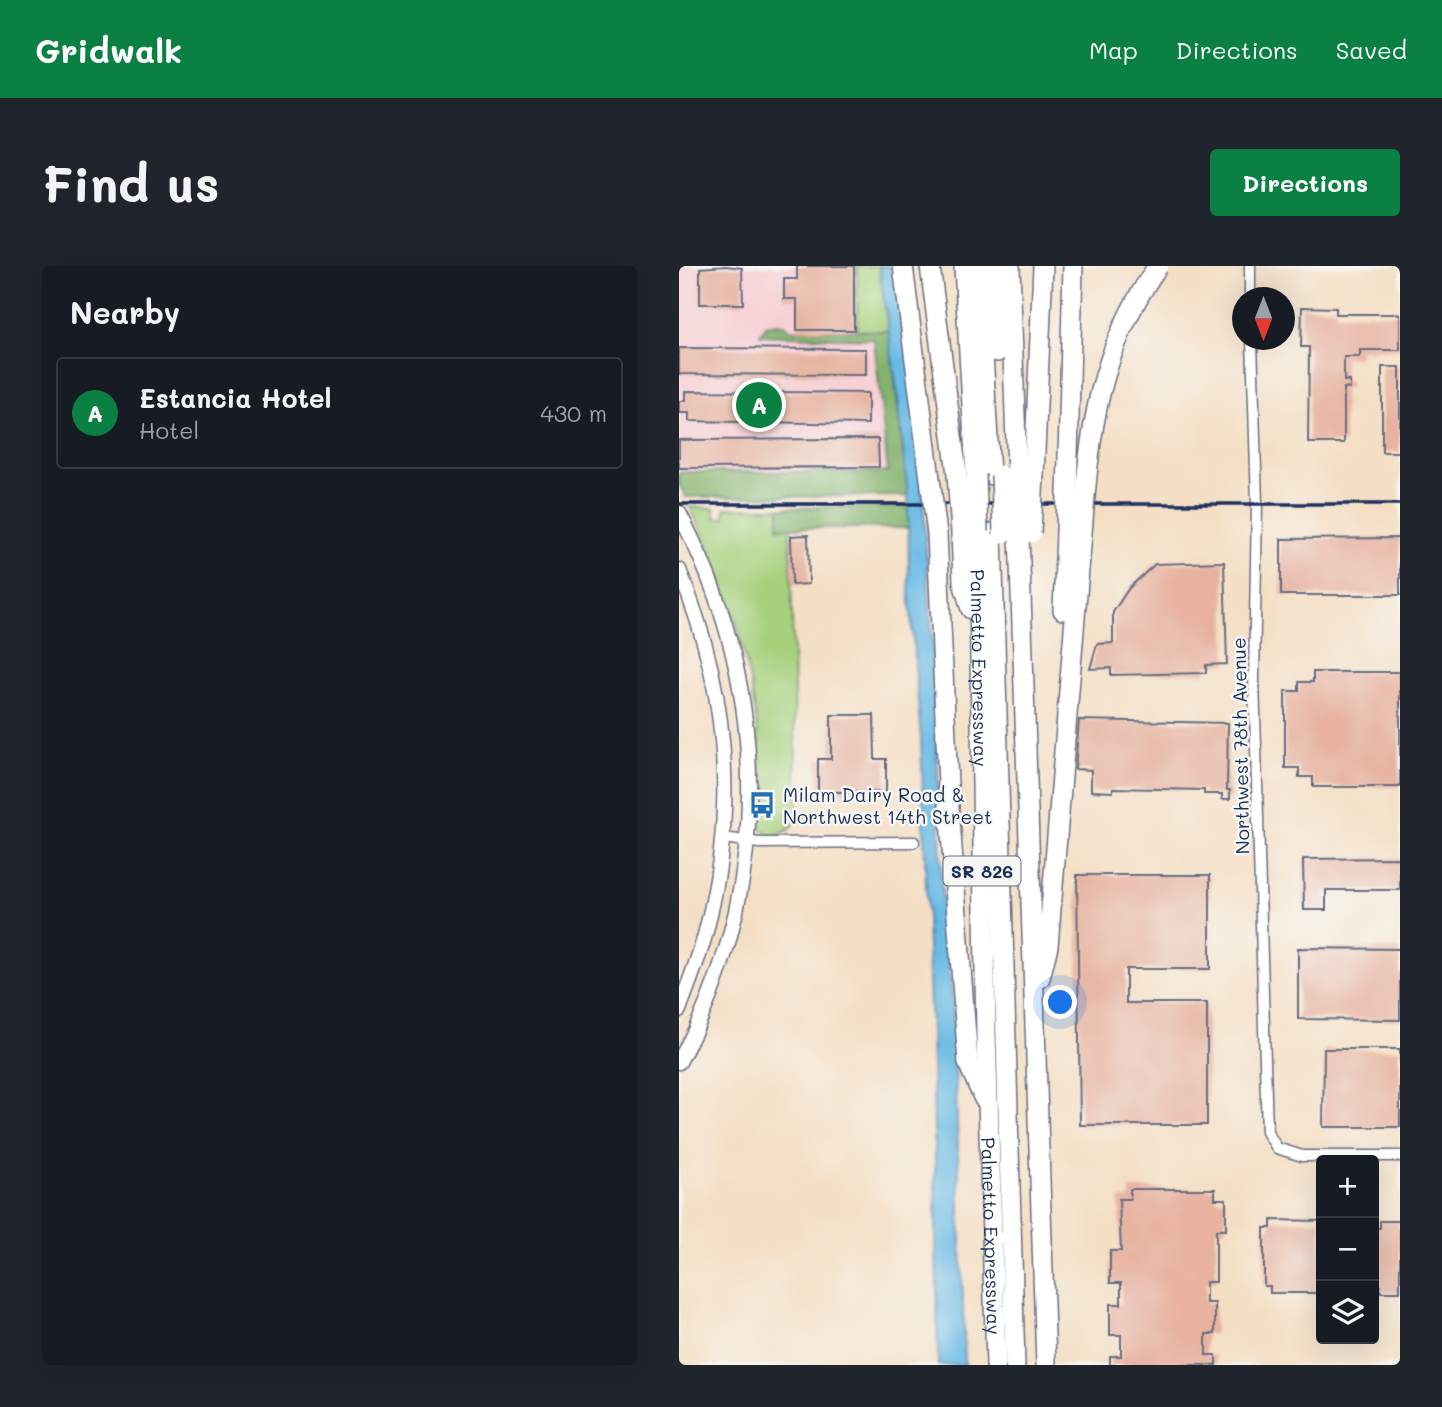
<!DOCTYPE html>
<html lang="en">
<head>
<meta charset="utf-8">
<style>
	:root { --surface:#171b24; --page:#20242c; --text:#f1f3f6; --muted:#9ea1a6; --line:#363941; --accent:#0b8043 }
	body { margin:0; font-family:Mali,sans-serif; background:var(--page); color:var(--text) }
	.controls { position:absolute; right:21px; bottom:21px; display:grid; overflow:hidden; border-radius:7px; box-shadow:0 7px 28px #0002 }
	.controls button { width:63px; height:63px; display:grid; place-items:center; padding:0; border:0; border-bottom:2px solid var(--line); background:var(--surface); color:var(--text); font:35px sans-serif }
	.compass { position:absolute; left:553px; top:21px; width:63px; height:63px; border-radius:50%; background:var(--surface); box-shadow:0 7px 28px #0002; rotate:180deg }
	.you { position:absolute; left:382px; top:737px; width:24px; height:24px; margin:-18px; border:5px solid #fff; border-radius:50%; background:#1a73e8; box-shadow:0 0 0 10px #1a73e833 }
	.badge { display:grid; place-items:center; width:46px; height:46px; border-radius:50%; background:var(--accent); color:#fff; font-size:23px; font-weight:700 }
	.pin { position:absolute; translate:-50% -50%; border:4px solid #fff; box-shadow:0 2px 7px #0006 }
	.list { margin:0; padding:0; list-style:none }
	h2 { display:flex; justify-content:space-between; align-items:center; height:91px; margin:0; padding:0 28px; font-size:30px }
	h2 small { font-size:23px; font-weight:400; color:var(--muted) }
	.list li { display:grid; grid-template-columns:46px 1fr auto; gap:21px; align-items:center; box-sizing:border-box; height:112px; margin:0 14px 14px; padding:0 14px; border:2px solid var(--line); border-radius:7px }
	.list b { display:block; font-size:26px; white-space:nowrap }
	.list p { margin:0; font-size:23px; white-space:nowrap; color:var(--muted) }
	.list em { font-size:23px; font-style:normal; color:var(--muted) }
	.icon { flex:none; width:38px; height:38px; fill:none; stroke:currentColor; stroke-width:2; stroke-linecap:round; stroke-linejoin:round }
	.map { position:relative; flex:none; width:721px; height:1099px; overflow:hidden; border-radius:7px }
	header { display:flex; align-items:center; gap:42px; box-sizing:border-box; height:98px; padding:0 35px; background:var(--accent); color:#fff }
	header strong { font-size:33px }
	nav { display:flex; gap:38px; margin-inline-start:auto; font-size:24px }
	.intro { display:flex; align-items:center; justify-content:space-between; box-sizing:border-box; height:168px; padding:0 42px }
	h1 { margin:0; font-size:49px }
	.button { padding:18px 32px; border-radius:7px; background:var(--accent); color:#fff; font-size:24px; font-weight:700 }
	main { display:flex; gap:42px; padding:0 42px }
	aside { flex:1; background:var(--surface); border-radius:7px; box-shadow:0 7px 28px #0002 }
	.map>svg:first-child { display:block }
	.built { fill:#f7cfd4 }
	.green { fill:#a6d07c; stroke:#60806d; stroke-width:2 }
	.forest { fill:#84b26c; stroke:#507065; stroke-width:2 }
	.water { fill:#69bae4; stroke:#4274a1; stroke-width:2 }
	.building { fill:#e7b3a0 }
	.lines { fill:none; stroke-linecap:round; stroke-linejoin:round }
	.street-casing { stroke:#676d82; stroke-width:13 }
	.secondary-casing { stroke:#676d82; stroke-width:17 }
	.highway-casing { stroke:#676d82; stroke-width:22 }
	.street { stroke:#fff; stroke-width:10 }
	.secondary { stroke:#fff; stroke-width:14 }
	.highway { stroke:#fff; stroke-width:19 }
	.rail { stroke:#1b2f5e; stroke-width:3.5 }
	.highway-bridge-casing { stroke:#676d82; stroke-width:22; stroke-linecap:butt }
	.highway-bridge { stroke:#fff; stroke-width:19 }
	.labels { text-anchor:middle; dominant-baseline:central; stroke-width:5; stroke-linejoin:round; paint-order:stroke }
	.shield { fill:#f6f6f2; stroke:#5d6b8a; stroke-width:2 }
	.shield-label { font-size:18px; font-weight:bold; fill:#1b2f5e }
	.street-label { font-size:19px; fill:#1b2f5e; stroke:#f6f6f2 }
	.poi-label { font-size:19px; fill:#1b2f5e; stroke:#f6f6f2; text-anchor:start }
</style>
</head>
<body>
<header>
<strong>Gridwalk</strong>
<nav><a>Map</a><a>Directions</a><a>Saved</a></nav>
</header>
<div class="intro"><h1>Find us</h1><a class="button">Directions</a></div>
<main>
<aside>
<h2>Nearby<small></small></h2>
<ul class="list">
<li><span class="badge">A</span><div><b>Estancia Hotel</b><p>Hotel</p></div><em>430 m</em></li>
</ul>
</aside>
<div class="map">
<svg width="721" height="1099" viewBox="0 0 721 1099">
	<rect width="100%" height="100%" fill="#f6f6f2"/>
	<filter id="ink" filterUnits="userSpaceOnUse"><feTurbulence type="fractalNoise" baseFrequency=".0143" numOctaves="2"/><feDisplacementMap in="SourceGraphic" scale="14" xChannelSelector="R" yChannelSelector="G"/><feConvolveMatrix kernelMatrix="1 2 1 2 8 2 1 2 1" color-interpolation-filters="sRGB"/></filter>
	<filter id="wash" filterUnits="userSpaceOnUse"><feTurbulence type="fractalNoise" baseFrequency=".00686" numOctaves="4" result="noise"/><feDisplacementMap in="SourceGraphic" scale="28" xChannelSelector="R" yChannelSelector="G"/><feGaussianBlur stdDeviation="1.57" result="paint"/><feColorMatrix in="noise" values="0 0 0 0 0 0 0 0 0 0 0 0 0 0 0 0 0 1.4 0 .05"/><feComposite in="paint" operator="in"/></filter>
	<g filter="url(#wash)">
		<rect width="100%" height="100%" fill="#f4dfc5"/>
		<path class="built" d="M0 0H200L219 132 229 230 7 231 0 218Z"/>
		<g class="green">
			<path d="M178 0H200L210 65 178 66Z"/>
			<path d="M11 241 35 242 36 252H46V242H101L99 262H111L118 548C115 563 106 568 92 570L82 563C85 443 64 349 11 241Z"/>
		</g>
		<g class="forest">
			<path d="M95 58 107 59 109 63 118 64 210 65 229 230 7 231 0 218V206H209L195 73 81 69 87 60Z"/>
			<path d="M229 240V262H99L101 242Z"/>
		</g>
		<path class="water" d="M200 0H219L238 140 255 402 263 629 274 738 286 1099H259L256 889 242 473 230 323 229 230 219 132Z"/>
		<g id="blocks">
			<g class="building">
				<path d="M47 0 63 2 64 38H21V2Z"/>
				<path d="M118 0H175V64H118V33H105V13H118Z"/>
				<path d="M623 41 657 42V48H721V84H681V91H665V115H671V123L665 122V177H629L630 81H622Z"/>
				<path d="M0 82 187 83V109L0 108Z"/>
				<rect x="703" y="101" width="18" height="85"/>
				<path d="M6 125 189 127V158L10 155V147H0V135H6Z"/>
				<path d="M199 173 200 201 0 202V174Z"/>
				<path d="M129 269 130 318 113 319 112 270Z"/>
				<path d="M721 272V329H602V273Z"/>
				<path d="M545 296 548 398 527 399V407L432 409V402L411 403 418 378 434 377V346L450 322 476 298Z"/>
				<path d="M634 406H721V521H634V511H620V502H606V425H620V416H634Z"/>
				<path d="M152 449H195L196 493H207V526H139V493H152Z"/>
				<path d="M400 454 549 457 548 524H551V533H543V528H525V524L434 522V526L412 525V504L396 503Z"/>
				<path d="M721 592V624H647V644H625L624 593Z"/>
				<path d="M398 609H531V703H447V737H528V859H401Z"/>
				<path d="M619 682 721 683V754L619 753Z"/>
				<path d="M645 783H721V861H644Z"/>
				<path d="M451 923H536V933H547V964H537V1016H527V1037H536V1068H527V1089H537V1099H431V1090H442V1069H431V1038H442V1017H431V985H442L440 933H451Z"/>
				<path d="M592 954 642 955V1027H591V1020H585V962H592Z"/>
				<path d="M701 955H721V1026H701V1019H695V962H701Z"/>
			</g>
		</g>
	</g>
	<g filter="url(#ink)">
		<use href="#blocks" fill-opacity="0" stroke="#676d82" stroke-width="2"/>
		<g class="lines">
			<defs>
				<g id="street">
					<path d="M571 0V32"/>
					<path d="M573 74 578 238 575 412 588 866 598 882 623 890H721"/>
					<path d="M45 572 80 577 235 576"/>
				</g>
				<g id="secondary">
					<path d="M0 247C92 421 95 622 0 796"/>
					<path d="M0 304C49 422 59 545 26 669 19 695 9 719 0 744"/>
				</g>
				<g id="highway">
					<path d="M251 0 278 208"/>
					<path d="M285 0 297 209"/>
					<path d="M299 0 311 209"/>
					<path d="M314 0 318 86"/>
					<path d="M331 0 338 208"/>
					<path d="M355 209 364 0"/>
					<path d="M282 266 284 316 292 343"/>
					<path id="s1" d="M299 266 307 769 317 1099"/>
					<path d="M313 267 336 1099"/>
					<path d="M340 267 367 1099"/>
					<path d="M258 268 270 541 289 797 305 833"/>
					<path d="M384 344 387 267"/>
					<path d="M361 712 369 680 403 267"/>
				</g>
			</defs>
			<use href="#street" class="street-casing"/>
			<use href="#secondary" class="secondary-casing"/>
			<use href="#highway" class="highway-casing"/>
			<use href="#street" class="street"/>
			<use href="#secondary" class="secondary"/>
			<use href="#highway" class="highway"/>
			<path class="rail" d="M0 238H721"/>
			<defs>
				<g id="highway-bridge">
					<path d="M224 0 258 268"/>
					<path d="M278 208 282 266"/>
					<path d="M338 208 340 267"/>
					<path d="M297 209 299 266"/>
					<path d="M322 209 324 267"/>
					<path d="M352 267 355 209"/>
					<path d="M387 267 394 0"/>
					<path d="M403 267C411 165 418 87 479 0"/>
				</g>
			</defs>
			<use href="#highway-bridge" class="highway-bridge-casing"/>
			<use href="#highway-bridge" class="highway-bridge"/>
		</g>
	</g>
	<defs>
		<symbol id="bus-bare" viewBox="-9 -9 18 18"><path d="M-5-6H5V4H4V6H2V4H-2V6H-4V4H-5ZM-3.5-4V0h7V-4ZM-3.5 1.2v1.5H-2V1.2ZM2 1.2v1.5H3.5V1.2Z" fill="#1f6fb2" stroke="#f6f6f2" stroke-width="2.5" paint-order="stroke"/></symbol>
	</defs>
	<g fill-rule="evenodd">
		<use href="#bus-bare" x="64" y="520" width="38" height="38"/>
	</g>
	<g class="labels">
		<rect class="shield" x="264.5" y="590.5" width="77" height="29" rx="5"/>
		<g class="shield-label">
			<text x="303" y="605">SR 826</text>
		</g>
		<g class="street-label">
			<text stroke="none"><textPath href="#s1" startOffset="136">Palmetto Expressway</textPath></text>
			<text transform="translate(561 480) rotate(-91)">Northwest 78th Avenue</text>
			<text stroke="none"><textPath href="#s1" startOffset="704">Palmetto Expressway</textPath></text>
		</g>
		<g class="poi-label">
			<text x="104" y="528">Milam Dairy Road &amp;<tspan x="104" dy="22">Northwest 14th Street</tspan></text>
		</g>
	</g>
</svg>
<div class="controls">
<button>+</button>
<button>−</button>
<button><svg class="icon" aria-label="layers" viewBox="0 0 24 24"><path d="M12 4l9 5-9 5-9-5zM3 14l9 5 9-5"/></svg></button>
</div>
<svg class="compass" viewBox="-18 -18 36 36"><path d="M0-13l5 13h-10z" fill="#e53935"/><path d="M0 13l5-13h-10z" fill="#9ea1a6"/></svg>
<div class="you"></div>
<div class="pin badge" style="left:80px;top:139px">A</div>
</div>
</main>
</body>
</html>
